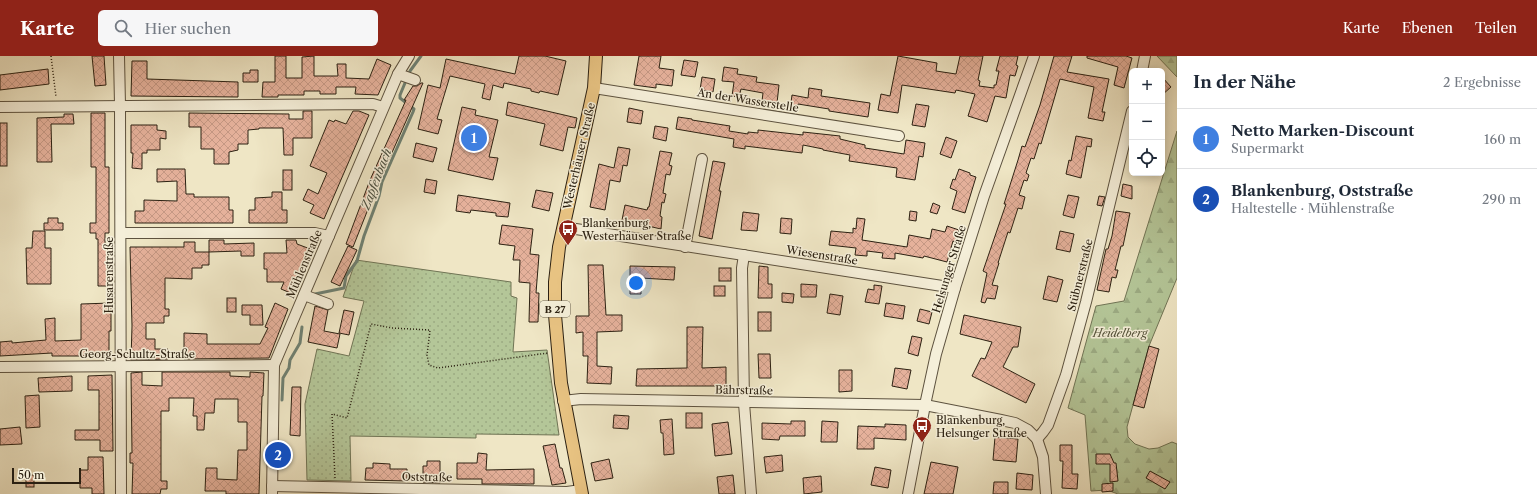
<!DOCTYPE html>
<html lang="de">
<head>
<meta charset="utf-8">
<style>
	:root { --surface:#fff; --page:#f6f6f7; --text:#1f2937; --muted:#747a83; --line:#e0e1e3; --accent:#8f2418 }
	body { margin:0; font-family:"Libre Caslon Text",serif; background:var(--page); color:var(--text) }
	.controls { position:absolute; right:12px; top:12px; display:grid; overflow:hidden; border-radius:6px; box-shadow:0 2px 10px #0003 }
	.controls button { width:36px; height:36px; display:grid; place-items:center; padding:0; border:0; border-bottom:1px solid var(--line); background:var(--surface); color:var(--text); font:20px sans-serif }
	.scale { position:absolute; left:12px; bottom:10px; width:69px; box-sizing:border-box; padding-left:4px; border:2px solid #2c2112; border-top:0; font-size:11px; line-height:14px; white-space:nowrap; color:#2c2112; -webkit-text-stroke:3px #f5efd9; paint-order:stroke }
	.you { position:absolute; left:636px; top:227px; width:14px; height:14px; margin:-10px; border:3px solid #fff; border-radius:50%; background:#1a73e8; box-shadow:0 0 0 6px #1a73e833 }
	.badge { display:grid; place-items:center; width:26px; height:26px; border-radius:50%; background:var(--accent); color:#fff; font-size:13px; font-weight:700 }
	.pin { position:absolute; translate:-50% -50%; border:2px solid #fff; box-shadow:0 1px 4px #0006 }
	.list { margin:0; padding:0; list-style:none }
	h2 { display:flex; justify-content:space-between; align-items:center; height:52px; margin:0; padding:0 16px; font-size:17px }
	h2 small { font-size:13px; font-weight:400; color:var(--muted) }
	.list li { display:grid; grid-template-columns:26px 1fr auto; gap:12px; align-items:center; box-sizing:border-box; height:60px; padding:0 16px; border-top:1px solid var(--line) }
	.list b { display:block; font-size:15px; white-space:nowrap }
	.list p { margin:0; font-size:13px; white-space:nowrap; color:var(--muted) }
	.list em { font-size:13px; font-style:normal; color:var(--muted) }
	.icon { flex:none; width:22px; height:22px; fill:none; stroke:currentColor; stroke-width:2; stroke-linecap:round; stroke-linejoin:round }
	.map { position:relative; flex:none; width:1177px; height:438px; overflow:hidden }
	header { display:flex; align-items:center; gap:24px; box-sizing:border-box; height:56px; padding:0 20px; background:var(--accent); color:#fff }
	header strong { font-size:19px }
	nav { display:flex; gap:22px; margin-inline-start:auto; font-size:14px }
	.search { width:280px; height:36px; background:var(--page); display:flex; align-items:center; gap:10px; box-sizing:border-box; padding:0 14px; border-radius:6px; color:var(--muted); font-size:15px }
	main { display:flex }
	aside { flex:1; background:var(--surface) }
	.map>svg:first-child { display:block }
	.forest { fill:url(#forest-firs); stroke:#707455 }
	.garden { fill:url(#garden-dots); stroke:#707455 }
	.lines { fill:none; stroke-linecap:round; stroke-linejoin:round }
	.stream { stroke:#6e8072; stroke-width:3 }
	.building { fill:url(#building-cross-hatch); stroke:#2c2112 }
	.minor-casing { stroke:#5d523f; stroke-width:12 }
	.major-casing { stroke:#2c2112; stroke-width:14 }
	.path { stroke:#2c2112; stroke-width:1.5; stroke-dasharray:1 2; stroke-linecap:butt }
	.minor { stroke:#f5efd9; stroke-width:10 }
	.major { stroke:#e8c382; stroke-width:12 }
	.labels { text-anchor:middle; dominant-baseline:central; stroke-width:3; stroke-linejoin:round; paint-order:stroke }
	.shield { fill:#f5efd9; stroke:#685f4e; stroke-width:1 }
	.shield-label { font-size:10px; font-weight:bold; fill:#2c2112 }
	.street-label { font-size:11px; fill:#2c2112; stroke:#f5efd9 }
	.poi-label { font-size:11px; fill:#2c2112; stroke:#f5efd9; text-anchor:start }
	.park-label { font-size:11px; font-style:italic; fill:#55533a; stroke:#f5efd9 }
	.water-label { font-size:12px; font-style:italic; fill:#4d5142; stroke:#f5efd9 }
</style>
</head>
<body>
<header>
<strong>Karte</strong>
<div class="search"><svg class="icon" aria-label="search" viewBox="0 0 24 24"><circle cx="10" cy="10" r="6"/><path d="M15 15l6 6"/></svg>Hier suchen</div>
<nav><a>Karte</a><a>Ebenen</a><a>Teilen</a></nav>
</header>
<main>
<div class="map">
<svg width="1177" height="438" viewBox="0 0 1177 438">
	<defs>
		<pattern id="forest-firs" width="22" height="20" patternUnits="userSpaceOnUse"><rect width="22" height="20" fill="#b4c698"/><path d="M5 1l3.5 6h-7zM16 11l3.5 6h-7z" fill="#9baa82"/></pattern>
		<pattern id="garden-dots" width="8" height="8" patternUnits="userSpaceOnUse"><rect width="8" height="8" fill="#b4c698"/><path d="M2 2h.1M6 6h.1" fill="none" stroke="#9baa82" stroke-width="1.8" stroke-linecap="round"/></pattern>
		<pattern id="building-cross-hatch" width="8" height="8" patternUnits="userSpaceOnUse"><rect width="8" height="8" fill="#e5b19b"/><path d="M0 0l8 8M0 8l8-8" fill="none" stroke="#c59884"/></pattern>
	</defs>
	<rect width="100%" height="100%" fill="#efe6c5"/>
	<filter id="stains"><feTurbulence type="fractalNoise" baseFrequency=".005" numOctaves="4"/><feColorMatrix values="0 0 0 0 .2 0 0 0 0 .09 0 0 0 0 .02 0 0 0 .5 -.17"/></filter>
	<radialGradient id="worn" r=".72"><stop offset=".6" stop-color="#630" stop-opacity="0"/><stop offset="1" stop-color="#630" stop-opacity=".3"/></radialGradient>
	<g class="forest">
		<path d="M1157 0H1177V21Z"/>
		<path d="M1177 75V222L1149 290 1127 371 1128 381 1135 388 1149 393 1158 392 1172 386 1177 388V438H1118L1107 434 1091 435 1085 359 1068 352 1096 250 1124 245Z"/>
	</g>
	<path class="garden" d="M356 204 511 226V240L517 242 513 296 547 294 559 379 476 378V382L350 380 351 425 307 424 305 348 317 293 349 300 364 245 343 241Z"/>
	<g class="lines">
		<g class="stream">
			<path d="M315 238 344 232 346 220 357 205 364 180 379 140 382 126 413 56 414 53 400 42V39L410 15 421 0"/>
			<path d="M282 344 283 322 289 312 290 304 300 287 302 271"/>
		</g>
	</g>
	<g class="building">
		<path d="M92 0H104L106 29 95 30Z"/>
		<path d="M275 0H286V22H302V1L314 0V20H338L337 8H346V22L369 23 377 3 391 9 378 39 355 38 356 31H336V38H320V35H304V39H278V41H262L263 26H275Z"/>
		<path d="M519 0H545L566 5 558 39 540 35 539 37 531 35V33L504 27 503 32 493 29 490 44 482 42 485 28 450 20 437 63 442 64 438 78 418 73 428 29 440 32 446 3 515 18Z"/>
		<path d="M639 0H661L659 12 674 14 672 30 656 28V32L634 29Z"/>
		<path d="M898 0 937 7 936 15 956 18 960 0H983L978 24 980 25 979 30 994 32V29H996L999 15H996L1000 0H1018L1016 9 1018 10 1015 20 1010 19 1006 42 995 40 987 66 968 60 975 38 956 34 955 37 902 29 898 57 878 54 881 38 890 40Z"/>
		<path d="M1054 0H1072L1067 16 1109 23 1102 56H1105L1103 65 1088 62 1094 31 1060 23 1041 88 1039 87 1034 103 1031 102 1026 117 1029 119 1027 125 1024 124 1019 139 1025 141 1022 153 1018 152 1010 177 1008 176 998 207H999L992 229 998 230 995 243 987 242 985 247 981 246 987 217 983 215 1006 148H1004L1018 104 1022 90 1025 91 1040 49Z"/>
		<path d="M1087 0H1126L1132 2 1124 32 1114 29 1118 11 1087 2Z"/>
		<path d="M684 4 698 6 695 21 681 19Z"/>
		<path d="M132 5H147V23L238 26V41L131 40Z"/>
		<path d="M724 11 738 13 737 18 757 21 756 26 779 29 777 47 762 45 763 37 741 33 739 41 732 40 734 26 722 25Z"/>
		<path d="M48 13 49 28 0 34V19Z"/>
		<path d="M250 14H258V26H243V17H250Z"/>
		<path d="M702 21 715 23 713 36 700 34Z"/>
		<path d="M1162 21 1171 31 1162 39Z"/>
		<path d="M421 27H423L378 128 353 191 346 188 370 124 406 44H404L413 30H417Z"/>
		<path d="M809 32 822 34 821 40 870 47 868 61 829 55V53L798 48 797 55 790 54 792 39 808 42Z"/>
		<path d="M508 46 577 62 575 72 568 71 563 95 540 89 545 68 506 59Z"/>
		<path d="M916 48 929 50 925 71 912 69Z"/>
		<path d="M462 51 476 54 475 59 498 64 489 101 498 102 493 124 448 114Z"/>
		<path d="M629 52 643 55 641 68 627 66Z"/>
		<path d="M303 55H312V82H293V99H284L283 72H259V73L248 74V88H238V94L229 96V108H214V93H201V71H189V57L289 58V63H303Z"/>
		<path d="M353 55H359L369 59 324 163 310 157 314 149 303 144 308 133 318 138 327 117 310 110 329 64 334 66 335 64 346 68Z"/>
		<path d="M91 57H105V111H109V177H105V193H109V230H98V183H96V177H90V167H96V111H91Z"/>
		<path d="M64 58H73L74 68H51L52 106H37V62L64 61Z"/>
		<path d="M678 61 692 63V64L730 70 729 75 748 78V76L758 77V74L803 79V76L840 80V83L865 89V92L904 98 906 84 925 87 923 101 919 100 915 124 896 121 897 112 849 105 850 99 823 94V93L803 89 802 97 745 90V93L733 91 734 83 676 73Z"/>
		<rect x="0" y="67" width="7" height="43"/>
		<path d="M131 69H157V74L166 75V83L160 82V94H147V97H142V113L132 112 133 97H131Z"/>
		<path d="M655 70 668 72 666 85 653 82Z"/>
		<path d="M1076 80 1092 83 1091 91 1087 90 1081 122 1066 118 1069 104 1071 105Z"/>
		<path d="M946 81 957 85 951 102 940 98Z"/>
		<path d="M416 87 437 92 433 106 413 101Z"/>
		<path d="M618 91 630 93 627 110 623 109 620 126 610 124 605 154 590 151 599 108 614 112Z"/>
		<path d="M660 95 672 97 669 109 672 110 670 119 666 118 663 137 666 138 664 147 662 146 660 160 662 161 661 173 622 164 625 149 647 154 648 151H649Z"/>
		<path d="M713 105 725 107 719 135H721L712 183 699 180Z"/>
		<path d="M157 113H185L186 138H194V141H229V154H233V167H135V155H144V144L177 145V125L157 126Z"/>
		<path d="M959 113 970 117V119L976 121 965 157 952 153 957 135 950 132 953 123 955 124Z"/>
		<rect x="283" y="114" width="9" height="20"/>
		<path d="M426 123 437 125 435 138 424 136Z"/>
		<path d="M1123 128 1132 130V143L1121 140Z"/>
		<path d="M536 134 553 137 549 155 532 151Z"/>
		<path d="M272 136H282V154H287V167H249V154H255V142L272 141Z"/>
		<path d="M458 139 510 147 508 161 496 160V157L471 154 470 157 456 155Z"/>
		<path d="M1068 139 1079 141 1074 162 1063 159Z"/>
		<path d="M1099 140 1105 141 1102 150 1097 149Z"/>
		<path d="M933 147 940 150 937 158 930 156Z"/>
		<path d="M910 155 917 156 916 165 909 164Z"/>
		<path d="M1116 155 1130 157 1123 190H1121L1115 214H1118L1116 222 1112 221 1109 236 1097 234 1106 193H1108L1112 180Z"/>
		<path d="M743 156 759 158 757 175 741 174Z"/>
		<path d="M48 162H58V167H63V174H44V167H48Z"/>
		<path d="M781 162 792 163 791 178 780 177Z"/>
		<path d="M857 162 865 163 862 184 907 191 909 179 930 183 932 173 945 176 947 170 959 174 955 186 953 185 947 206 924 200 923 202 895 197V203L882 202 883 197 867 195V200L855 199 856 192 829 189 831 175 853 177V172L856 173Z"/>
		<path d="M502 169 533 173 530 198 539 199 536 237H539L538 266H529L530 227 519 226 520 204H513L515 190 499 188Z"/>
		<path d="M33 175H45V192H51V228H27L26 192H32Z"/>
		<path d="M1060 175 1074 178 1070 196 1056 193Z"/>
		<path d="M209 184H224V188L254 187V200H241V195L209 196Z"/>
		<path d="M286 184H296L297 188 313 194 293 238 281 233 284 226H267V213H264V197H287Z"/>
		<path d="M184 186H195V196H209V209H202V212H192V223L165 222V253H169V260H164V267H146V283H155V293H168V303L131 304 132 270 130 191H184Z"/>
		<path d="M348 190 357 194 340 230 331 226Z"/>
		<path d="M588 209H603L606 259H622V275L597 276V310L612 311 611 328 587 327 588 300H583V276L576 277V260H589Z"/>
		<path d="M630 210 675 211 674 224 641 222V238H630Z"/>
		<path d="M759 210 768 211V228H772V242H758Z"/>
		<rect x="719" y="212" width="12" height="13"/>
		<path d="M1048 220 1063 224 1057 246 1043 243Z"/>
		<path d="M801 228 817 229 816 241H801Z"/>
		<path d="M874 229 882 230 879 248 865 246 868 233 874 234Z"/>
		<rect x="714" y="230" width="11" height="10"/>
		<path d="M782 237 794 238 793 247 782 246Z"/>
		<path d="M830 238 843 240 840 259 827 257Z"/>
		<rect x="227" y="242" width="9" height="14"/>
		<path d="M111 247V275H109V300H52V297L0 300V286L12 285V287L46 284 45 263 55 262V285L81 284V248Z"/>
		<path d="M275 247 288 253 269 302 184 303V277L207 278V288H260L268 272 265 271Z"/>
		<path d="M886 247 905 250 903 263 884 260Z"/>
		<path d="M242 249H262L263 269H250V259H242Z"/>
		<path d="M315 250 328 254 324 275 340 278 337 292 308 286Z"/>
		<path d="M920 253 932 256 929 268 917 265Z"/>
		<path d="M344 254 354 256 349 279 339 277Z"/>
		<rect x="758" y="256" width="13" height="19"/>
		<path d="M964 259 1021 271 1018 291H1013L1003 311 1035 328 1026 347 972 320 981 302 985 303 992 286 960 278Z"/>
		<path d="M687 271H703L702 312 726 311V335L718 334V330H636L637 313 687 312Z"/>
		<path d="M912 280 922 282 918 300 908 297Z"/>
		<path d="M1149 290 1159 293 1144 352 1133 349Z"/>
		<path d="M758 298H770L771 322H759Z"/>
		<path d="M895 312 911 314 907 333 892 330Z"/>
		<path d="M839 314H852V335L839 336Z"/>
		<path d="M142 316V329L162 330V316H230V320L250 321V316L264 317 263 340H262L259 438H226V435H205L206 412H217V423L237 424 238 394H247V366H238V343H215L214 357H205L204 374H197V360H193L194 342H169V355H161V425H167V433H161L160 438H132L133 407H130V397H132L131 317Z"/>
		<path d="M112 319 113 395H100V384H75V374H99V334H88V320Z"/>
		<path d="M72 320V335L39 336 38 322Z"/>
		<path d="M292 331H301L300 380 290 379Z"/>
		<path d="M39 339 40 371 26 372 25 340Z"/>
		<rect x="686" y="357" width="16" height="15"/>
		<path d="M614 359 629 360 628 373 613 372Z"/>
		<path d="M672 363 674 398 664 399 663 377H661L660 364Z"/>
		<path d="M791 365H805V380H780L779 384 762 383V367L791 368Z"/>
		<path d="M822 365 838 366 837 386H821Z"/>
		<path d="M728 366 732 398 715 400 712 368Z"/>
		<path d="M885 368 906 369V384L874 382V393H857L858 370 885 371Z"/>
		<path d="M20 371 22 388 0 389V373Z"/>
		<path d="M995 381 1018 383 1016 406 993 404Z"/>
		<path d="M555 388 560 412H562L566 427 552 429 543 390Z"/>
		<path d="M1060 389H1072V418H1078L1077 433 1062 432 1063 405H1060Z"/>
		<path d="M478 397 487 398 486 414 534 413V428H482V423H457V407H477Z"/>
		<path d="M1096 398H1110L1114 407H1116L1118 425 1110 426V408H1096Z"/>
		<path d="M782 399 783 415 766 417 764 401Z"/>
		<path d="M88 401H103L104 438H92V432H80V414H88Z"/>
		<path d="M609 403 613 422 595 425 591 407Z"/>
		<path d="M427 405H440V427L423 426V410H427Z"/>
		<path d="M931 406 958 411 953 438H924Z"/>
		<path d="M373 407 390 408V413H407V425L365 424 366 412H373Z"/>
		<path d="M875 411 891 414 888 432 871 429Z"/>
		<path d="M1150 415 1170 426 1165 433 1146 422Z"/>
		<path d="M1017 417 1033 419 1032 434 1016 433Z"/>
		<rect x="26" y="419" width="8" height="12"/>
		<path d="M733 419 735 438H719L717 421Z"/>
		<path d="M821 420 822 436 804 438 803 422Z"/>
		<path d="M994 426H1008V438H993Z"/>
		<path d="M1113 427V435L1102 436V428Z"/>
	</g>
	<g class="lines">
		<defs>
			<g id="minor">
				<path d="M119 0 120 49 121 438"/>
				<path d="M1142 15 1145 0"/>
				<path d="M398 18 415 24"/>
				<path d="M594 32 899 80"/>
				<path d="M0 51 373 48 383 51"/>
				<path d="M563 171 955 232"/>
				<path d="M121 177H315L329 180"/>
				<path d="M685 191 702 103"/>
				<path d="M744 199 742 212 744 347 751 438"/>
				<path d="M304 239 328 248"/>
				<path d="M0 311 274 309"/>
				<path d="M563 345 581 343 925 349 1001 364 1015 367 1028 374 1037 383 1043 401 1046 438"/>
				<path d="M1037 383 1043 376 1048 369 1066 319 1086 246 1132 55"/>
				<path d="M272 430 567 436 581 434"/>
				<path d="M272 438 274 309 398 18 409 0"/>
				<path d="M908 438 925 349 936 298 955 232 984 140 1034 0"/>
			</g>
			<path id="major" d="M582 438 561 327 555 259V226L559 191 594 32 596 0"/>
		</defs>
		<use href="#minor" class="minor-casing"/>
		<use href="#major" class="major-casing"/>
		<g class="path">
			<path d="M51 0 56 41"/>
			<path d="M335 422 332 358 347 362 371 268 392 272 430 274 427 299 429 309 438 312 548 297"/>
		</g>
		<use href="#minor" class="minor"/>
		<use href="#major" class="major"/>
	</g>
	<defs>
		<symbol id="bus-pin" viewBox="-11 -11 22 30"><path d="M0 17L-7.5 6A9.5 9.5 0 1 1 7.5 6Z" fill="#8f2418" stroke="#f5efd9"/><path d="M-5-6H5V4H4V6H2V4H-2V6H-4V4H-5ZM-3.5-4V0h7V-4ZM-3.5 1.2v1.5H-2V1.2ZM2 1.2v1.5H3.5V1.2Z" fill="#fff"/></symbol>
	</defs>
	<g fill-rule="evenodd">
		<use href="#bus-pin" x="557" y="162" width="22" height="30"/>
		<use href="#bus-pin" x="911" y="359" width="22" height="30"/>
	</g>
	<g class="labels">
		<rect class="shield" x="540" y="245" width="30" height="16" rx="3"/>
		<g class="shield-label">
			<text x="555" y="253">B 27</text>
		</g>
		<g class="street-label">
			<text transform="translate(748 44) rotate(9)">An der Wasserstelle</text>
			<text transform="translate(579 100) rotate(-77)">Westerhäuser Straße</text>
			<text transform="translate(822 199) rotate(9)">Wiesenstraße</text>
			<text transform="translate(304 208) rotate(-67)">Mühlenstraße</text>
			<text transform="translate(949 213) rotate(-73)">Helsunger Straße</text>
			<text transform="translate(109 219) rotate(-90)">Husarenstraße</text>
			<text transform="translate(1080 219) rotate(-76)">Stübnerstraße</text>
			<text x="137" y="298">Georg-Schultz-Straße</text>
			<text transform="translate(744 334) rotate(1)">Bährstraße</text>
			<text transform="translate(427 421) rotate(1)">Oststraße</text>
		</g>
		<g class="poi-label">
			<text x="582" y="167">Blankenburg,<tspan x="582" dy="13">Westerhäuser Straße</tspan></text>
			<text x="936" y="364">Blankenburg,<tspan x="936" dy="13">Helsunger Straße</tspan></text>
		</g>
		<g class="park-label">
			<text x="1120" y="277">Heidelberg</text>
		</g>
		<g class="water-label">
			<text transform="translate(376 123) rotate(-69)">Zapfenbach</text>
		</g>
	</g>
	<rect width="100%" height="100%" filter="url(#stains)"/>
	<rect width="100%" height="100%" fill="url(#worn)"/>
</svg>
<div class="controls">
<button>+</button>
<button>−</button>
<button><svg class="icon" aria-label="locate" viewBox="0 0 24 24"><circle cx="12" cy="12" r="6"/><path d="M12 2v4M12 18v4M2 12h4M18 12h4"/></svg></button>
</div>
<div class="scale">50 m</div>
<div class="you"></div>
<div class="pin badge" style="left:474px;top:82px;background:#3f7fe0">1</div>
<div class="pin badge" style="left:278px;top:399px;background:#1a4fb4">2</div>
</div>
<aside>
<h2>In der Nähe<small>2 Ergebnisse</small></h2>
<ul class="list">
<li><span class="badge" style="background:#3f7fe0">1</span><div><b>Netto Marken-Discount</b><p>Supermarkt</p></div><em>160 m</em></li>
<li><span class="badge" style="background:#1a4fb4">2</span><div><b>Blankenburg, Oststraße</b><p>Haltestelle · Mühlenstraße</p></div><em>290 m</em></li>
</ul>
</aside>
</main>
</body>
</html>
